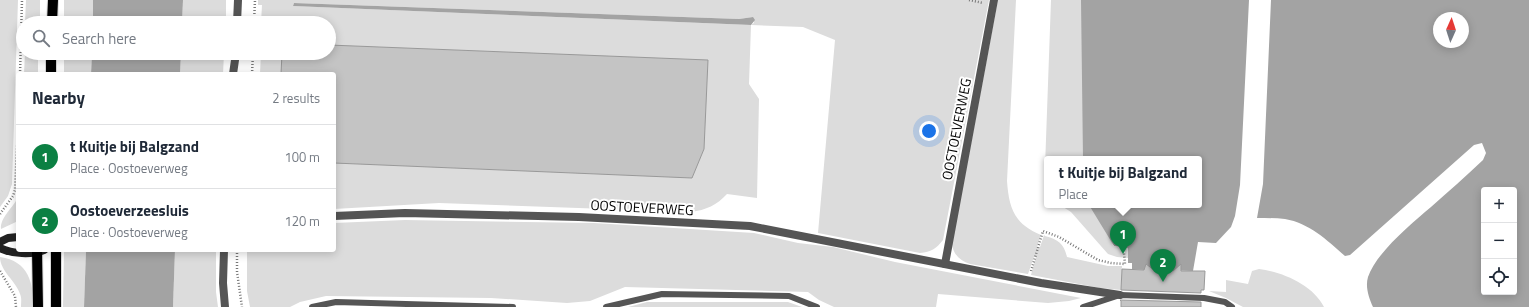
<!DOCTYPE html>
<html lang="en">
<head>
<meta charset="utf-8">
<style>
	:root { --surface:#fff; --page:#f6f6f7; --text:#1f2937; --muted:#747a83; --line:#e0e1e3; --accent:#0b8043 }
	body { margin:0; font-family:"Titillium Web",sans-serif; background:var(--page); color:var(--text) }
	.controls { position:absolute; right:12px; bottom:12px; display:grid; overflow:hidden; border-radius:4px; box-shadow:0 2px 10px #0003 }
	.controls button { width:36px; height:36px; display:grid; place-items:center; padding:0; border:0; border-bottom:1px solid var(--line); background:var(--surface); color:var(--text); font:20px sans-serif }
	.compass { position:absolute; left:1433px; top:12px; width:36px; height:36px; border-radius:50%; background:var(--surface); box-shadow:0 2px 10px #0003; rotate:3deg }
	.you { position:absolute; left:929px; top:131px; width:14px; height:14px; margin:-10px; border:3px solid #fff; border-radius:50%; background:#1a73e8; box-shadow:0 0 0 6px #1a73e833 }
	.badge { display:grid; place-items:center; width:26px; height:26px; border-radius:50%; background:var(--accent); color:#fff; font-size:13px; font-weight:700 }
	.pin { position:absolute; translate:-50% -33px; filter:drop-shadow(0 1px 2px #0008) }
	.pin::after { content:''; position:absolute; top:21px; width:14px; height:12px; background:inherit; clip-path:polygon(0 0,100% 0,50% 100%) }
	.popup { position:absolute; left:1044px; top:156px; width:158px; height:52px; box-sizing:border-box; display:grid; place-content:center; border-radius:4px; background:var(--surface); filter:drop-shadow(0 1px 3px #0005); font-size:13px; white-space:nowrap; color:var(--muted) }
	.popup b { font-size:15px; color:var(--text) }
	.popup::after { content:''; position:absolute; left:50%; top:100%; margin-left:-8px; border:8px solid transparent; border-top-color:var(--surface) }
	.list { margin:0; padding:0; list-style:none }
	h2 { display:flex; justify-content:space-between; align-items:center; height:52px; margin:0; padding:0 16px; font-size:17px }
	h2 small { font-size:13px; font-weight:400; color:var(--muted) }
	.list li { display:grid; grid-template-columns:26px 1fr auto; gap:12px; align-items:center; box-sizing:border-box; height:64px; padding:0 16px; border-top:1px solid var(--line) }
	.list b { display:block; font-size:15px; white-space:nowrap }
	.list p { margin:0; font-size:13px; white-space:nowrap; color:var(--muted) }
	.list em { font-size:13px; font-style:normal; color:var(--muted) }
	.icon { flex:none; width:22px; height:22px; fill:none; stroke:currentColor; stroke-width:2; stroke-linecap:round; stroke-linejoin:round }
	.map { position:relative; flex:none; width:1529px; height:307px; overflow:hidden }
	.search { position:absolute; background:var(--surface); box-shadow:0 2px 10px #0003; left:16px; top:16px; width:320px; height:44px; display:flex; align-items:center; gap:10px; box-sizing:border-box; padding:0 14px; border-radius:22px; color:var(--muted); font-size:15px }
	.panel { position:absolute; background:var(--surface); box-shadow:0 2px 10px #0003; left:16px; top:72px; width:320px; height:180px; border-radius:4px }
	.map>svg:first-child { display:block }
	.green { fill:#dcdcdc; fill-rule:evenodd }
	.water { fill:#a3a3a3; fill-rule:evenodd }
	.building { fill:#c4c4c4; stroke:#999 }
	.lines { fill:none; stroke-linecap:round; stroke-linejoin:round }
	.primary-casing { stroke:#dbdbdb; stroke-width:12 }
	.path { stroke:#777; stroke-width:2.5; stroke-dasharray:1 2; stroke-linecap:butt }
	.lane { stroke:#555; stroke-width:6 }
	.street { stroke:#555; stroke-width:8 }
	.secondary { stroke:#222; stroke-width:8 }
	.primary { stroke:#000; stroke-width:10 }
	.labels { text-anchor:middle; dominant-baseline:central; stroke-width:4; stroke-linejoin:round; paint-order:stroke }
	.street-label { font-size:14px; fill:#000; stroke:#fff }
</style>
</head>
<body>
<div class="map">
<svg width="1529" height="307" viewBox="0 0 1529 307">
	<rect width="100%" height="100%" fill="#fff"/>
	<g class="green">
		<path d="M0 0H18L12 184 8 196 0 207Z"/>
		<path d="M26 0H40V23H25Z"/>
		<rect x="64" y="0" width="29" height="23"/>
		<path d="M183 0H226V23H182Z"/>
		<path d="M258 0H989L943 240C936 249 931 252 920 253L818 233 835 40 803 27 751 25 749 84 759 99 757 198 727 194C717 205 706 210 691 212L439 203 334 209V74H260L261 53H329V23H261L262 5H258ZM294 3 739 19 753 17 754 23 751 25 293 6Z"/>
		<path d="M998 0H1016L1007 181C1009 208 1014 224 1041 235L1037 247H1040L1044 235 1045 236C1058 239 1064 244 1067 257L1108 266H1122L1121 290 1100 288 1031 275 1036 257H1034L1028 274 970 264C960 261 953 254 952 244Z"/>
		<path d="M1051 0H1127L1091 159H1047V201L1044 195Z"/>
		<path d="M25 53H38V74H24Z"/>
		<path d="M64 53H92L91 74H64Z"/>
		<path d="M181 53H224L223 74H180Z"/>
		<path d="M18 197V221L1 229C0 217 14 207 18 197Z"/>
		<path d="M1060 205H1103L1113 246 1122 248V253H1125V248H1128V258L1117 257 1108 254 1071 212Z"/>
		<path d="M405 220 594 223 754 233 798 243 833 247 895 262 1081 298 1069 301 1048 303 938 294 936 307H834L819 300 808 292 625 287 590 301 567 303 491 298 326 296 300 302 290 307H250L247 291V250H334V223Z"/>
		<path d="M64 250H86L84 307H63Z"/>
		<path d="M175 250H216V292L218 307H173Z"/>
		<path d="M0 257C29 261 33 283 34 307H21C21 303 22 298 20 294 16 281 0 271 0 257Z"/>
		<path d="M1259 269C1283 272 1313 285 1324 307H1243L1226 298 1209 291 1226 292V280L1248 284 1252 271Z"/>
		<path d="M647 302H788L802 307H628Z"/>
	</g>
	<g class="water">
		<path d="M93 0H183L182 23H93Z"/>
		<path d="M1081 0H1249L1240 185 1235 216 1231 227 1216 243 1198 242 1193 271 1164 270 1163 265 1162 270H1148L1147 264 1145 270 1132 269V263H1128V248L1114 246 1089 205H1199V159H1083Z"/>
		<path d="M1271 0H1529V307H1373C1369 298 1365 287 1368 277 1376 253 1411 224 1431 207 1448 192 1466 176 1483 160L1486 153 1482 143 1474 145 1350 255 1345 256C1327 240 1309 223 1285 219 1276 218 1266 218 1257 218L1263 184ZM1439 18H1463V42H1439ZM1484 190H1514V292H1484Z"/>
		<path d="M294 3 739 19 753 17 755 20 751 25 293 6Z"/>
		<path d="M92 53H181L180 74H91Z"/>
		<path d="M86 250H175L173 307H84Z"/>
	</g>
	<g class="building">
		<path d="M329 45 708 60 704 149 692 178 334 163V74H281L282 53H329Z"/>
		<path d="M1146 264 1154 270 1163 265 1173 271 1181 264V271H1205L1204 290H1201V293L1121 290 1122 269 1144 270Z"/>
		<path d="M1120 300 1201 302V307H1121V301Z"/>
	</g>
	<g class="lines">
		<defs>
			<g id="primary">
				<path d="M52 23 53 0"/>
				<path d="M51 74V53"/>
				<path d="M37 250 38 307"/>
				<path d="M56 250V307"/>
			</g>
		</defs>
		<use href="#primary" class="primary-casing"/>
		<g class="path">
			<path d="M969 0 983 3"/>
			<path d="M254 23 255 0"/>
			<path d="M20 74 22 0"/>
			<path d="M252 74 253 53"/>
			<path d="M0 214 13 196 15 190 18 127"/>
			<path d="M237 250V272L242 307"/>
			<path d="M0 271 15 296 16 307"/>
			<path d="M1031 271 1043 231 1059 237 1098 260 1111 263 1125 264 1124 253"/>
		</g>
		<g class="lane">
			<path d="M312 307 336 302 513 307"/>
			<path d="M606 307 662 294 789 296 817 307"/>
			<path d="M1083 307 1120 295 1204 298 1225 302 1232 307"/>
		</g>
		<g class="street">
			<path d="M237 23 238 0"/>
			<path d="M233 74 236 53"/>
			<path d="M334 216 405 213 579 217 750 226 1041 283 1120 295"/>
			<path d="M224 250 223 283 225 307"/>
			<path d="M945 264 994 0"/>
		</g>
		<g class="secondary">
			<path d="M0 242 8 238 18 237"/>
			<path d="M0 248C12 254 32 255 44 250"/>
		</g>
		<use href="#primary" class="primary"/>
	</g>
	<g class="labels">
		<g class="street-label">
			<text transform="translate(956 129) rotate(-79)">OOSTOEVERWEG</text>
			<text transform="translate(642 207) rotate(3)">OOSTOEVERWEG</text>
		</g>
	</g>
</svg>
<div class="controls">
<button>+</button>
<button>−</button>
<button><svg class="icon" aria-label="locate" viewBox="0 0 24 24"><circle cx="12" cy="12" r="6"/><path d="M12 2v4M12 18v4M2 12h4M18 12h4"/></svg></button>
</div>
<svg class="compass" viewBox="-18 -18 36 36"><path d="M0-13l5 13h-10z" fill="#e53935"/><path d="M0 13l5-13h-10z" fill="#747a83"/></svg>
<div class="you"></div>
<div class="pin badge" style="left:1123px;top:254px">1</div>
<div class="popup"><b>t Kuitje bij Balgzand</b>Place</div>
<div class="pin badge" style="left:1163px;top:282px">2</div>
<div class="search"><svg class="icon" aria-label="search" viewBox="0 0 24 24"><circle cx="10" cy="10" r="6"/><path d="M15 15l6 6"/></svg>Search here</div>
<section class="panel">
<h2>Nearby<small>2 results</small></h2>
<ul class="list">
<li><span class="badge">1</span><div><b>t Kuitje bij Balgzand</b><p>Place · Oostoeverweg</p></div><em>100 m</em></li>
<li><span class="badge">2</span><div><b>Oostoeverzeesluis</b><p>Place · Oostoeverweg</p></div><em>120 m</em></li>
</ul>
</section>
</div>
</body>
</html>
